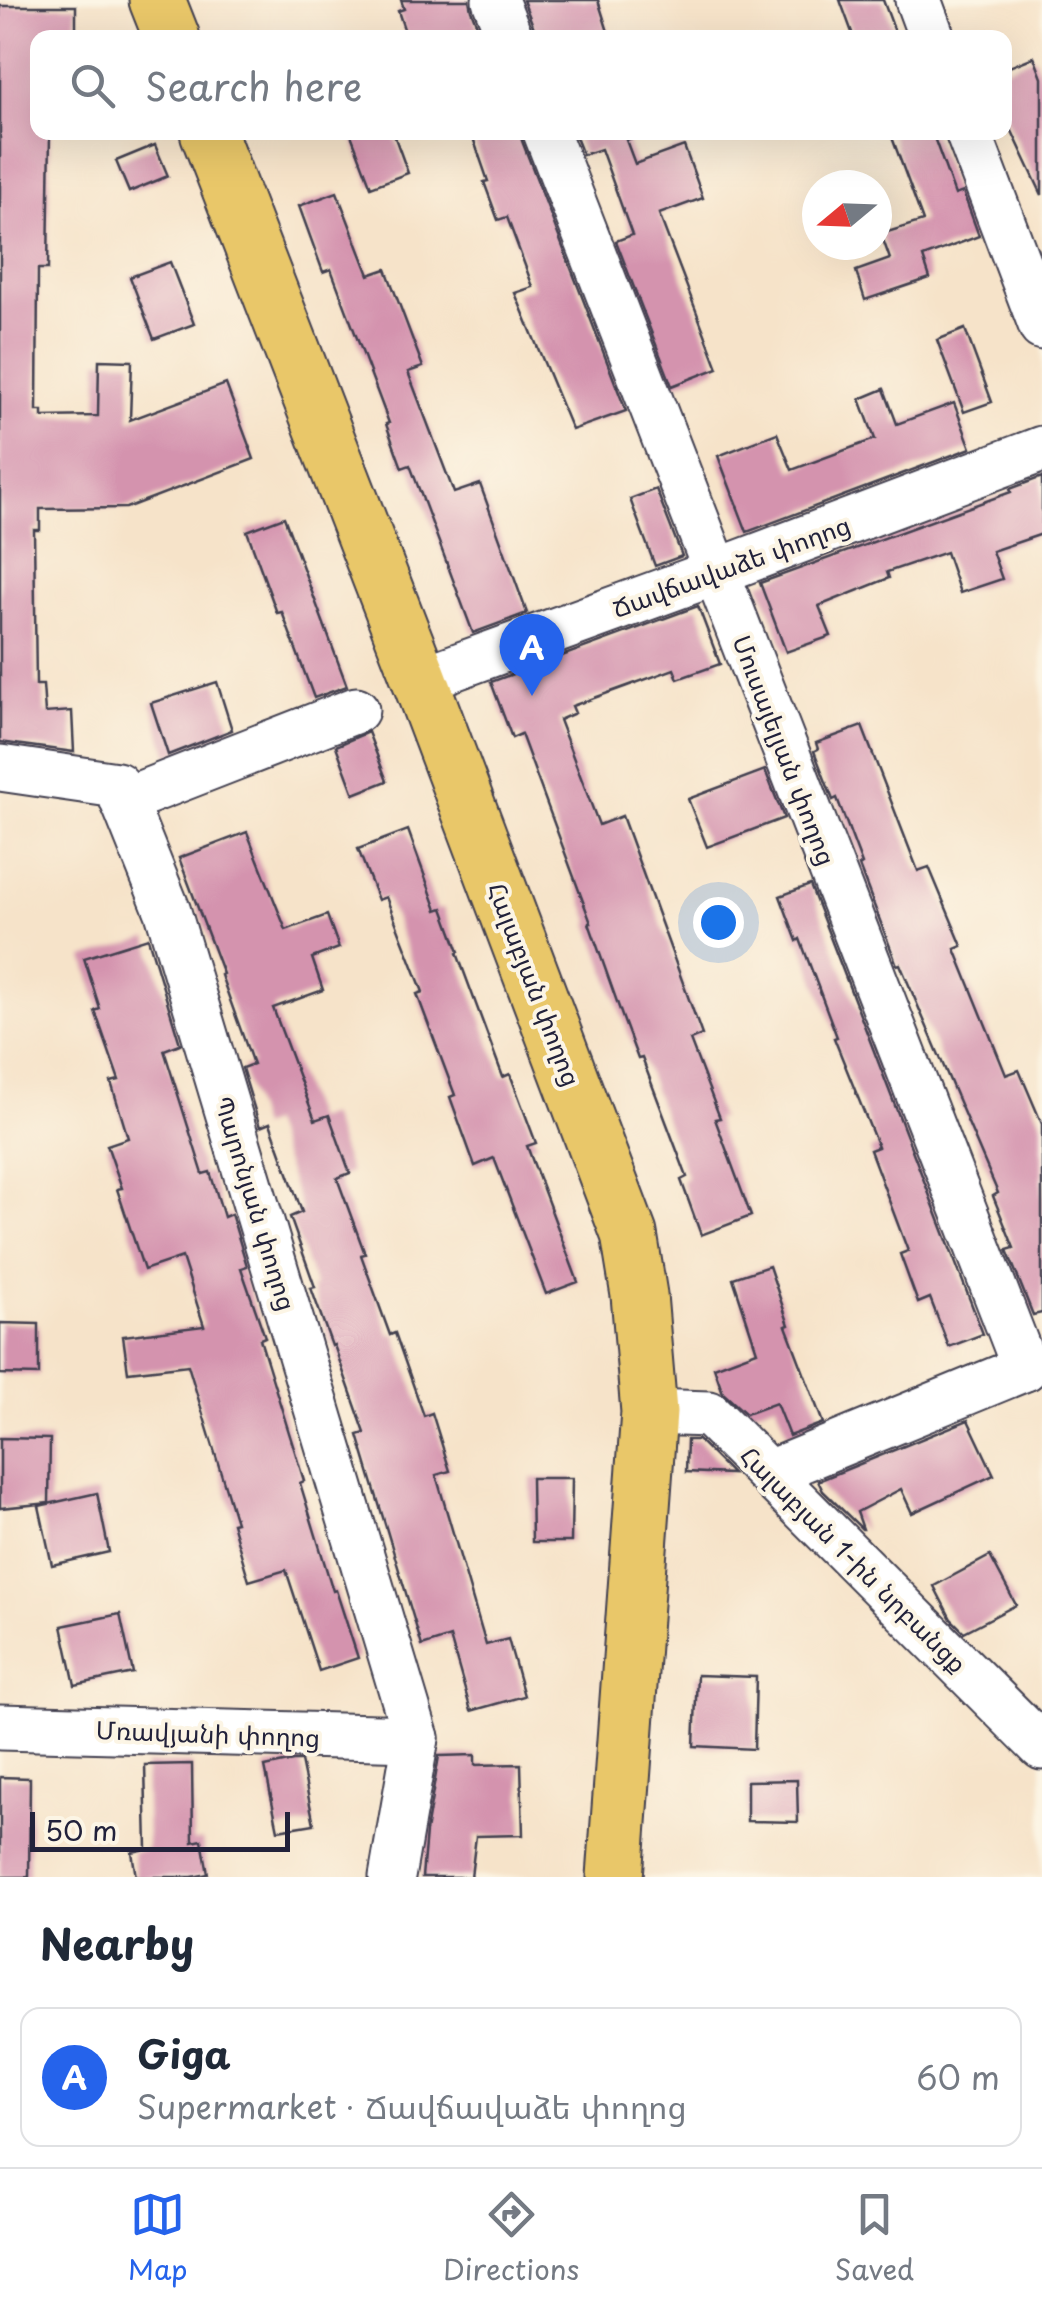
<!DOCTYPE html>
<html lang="en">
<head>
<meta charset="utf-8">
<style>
	:root { --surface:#fff; --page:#f6f6f7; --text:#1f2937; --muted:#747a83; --line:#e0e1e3; --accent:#2563eb }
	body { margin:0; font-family:"Playpen Sans","Noto Sans Armenian",sans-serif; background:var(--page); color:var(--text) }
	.compass { position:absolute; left:802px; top:170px; width:90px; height:90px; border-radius:50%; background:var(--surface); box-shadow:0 10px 40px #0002; rotate:251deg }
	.scale { position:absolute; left:30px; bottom:25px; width:260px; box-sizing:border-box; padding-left:10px; border:5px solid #22223b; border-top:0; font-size:28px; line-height:35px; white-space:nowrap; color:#22223b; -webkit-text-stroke:8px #fcf5e5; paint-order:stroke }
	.you { position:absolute; left:718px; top:922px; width:35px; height:35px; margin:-25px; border:8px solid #fff; border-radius:50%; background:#1a73e8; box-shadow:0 0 0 15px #1a73e833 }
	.badge { display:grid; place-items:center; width:65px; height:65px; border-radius:50%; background:var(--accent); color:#fff; font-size:32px; font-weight:700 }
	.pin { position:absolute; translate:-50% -82px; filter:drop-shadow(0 2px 5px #0008) }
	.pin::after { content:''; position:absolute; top:52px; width:35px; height:30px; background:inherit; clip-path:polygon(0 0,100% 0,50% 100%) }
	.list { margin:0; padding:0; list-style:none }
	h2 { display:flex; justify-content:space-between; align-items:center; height:130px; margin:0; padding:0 40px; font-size:42px }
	h2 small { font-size:32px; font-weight:400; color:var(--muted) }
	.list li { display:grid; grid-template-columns:65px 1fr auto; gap:30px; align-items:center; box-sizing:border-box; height:140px; margin:0 20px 20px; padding:0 20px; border:2px solid var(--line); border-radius:20px }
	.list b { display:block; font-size:38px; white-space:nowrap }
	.list p { margin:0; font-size:32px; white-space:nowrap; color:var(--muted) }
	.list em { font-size:32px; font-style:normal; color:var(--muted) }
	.icon { flex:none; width:55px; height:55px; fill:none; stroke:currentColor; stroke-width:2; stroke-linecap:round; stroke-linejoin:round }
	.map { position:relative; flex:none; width:1042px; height:1877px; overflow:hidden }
	.search { position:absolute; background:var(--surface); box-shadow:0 10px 40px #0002; left:30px; right:30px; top:30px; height:110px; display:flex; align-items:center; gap:25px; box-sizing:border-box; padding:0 35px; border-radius:20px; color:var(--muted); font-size:38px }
	.sheet { height:290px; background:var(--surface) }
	nav { display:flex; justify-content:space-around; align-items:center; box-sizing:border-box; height:140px; border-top:2px solid var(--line); background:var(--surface); font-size:28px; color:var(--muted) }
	nav a { display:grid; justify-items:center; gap:5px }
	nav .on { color:var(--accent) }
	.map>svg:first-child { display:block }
	.building { fill:#d493ae }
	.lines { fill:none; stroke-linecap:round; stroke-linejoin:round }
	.minor-casing { stroke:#423f50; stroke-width:49 }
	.major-casing { stroke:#423f50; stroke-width:59 }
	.minor { stroke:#fff; stroke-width:45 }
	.major { stroke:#e9c769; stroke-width:55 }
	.labels { text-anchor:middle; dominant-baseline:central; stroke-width:8; stroke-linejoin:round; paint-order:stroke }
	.street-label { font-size:25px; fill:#22223b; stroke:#fcf5e5 }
</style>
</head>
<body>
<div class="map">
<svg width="1042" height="1877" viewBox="0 0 1042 1877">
	<rect width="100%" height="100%" fill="#fcf5e5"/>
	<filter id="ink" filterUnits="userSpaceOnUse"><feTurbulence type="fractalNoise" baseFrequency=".01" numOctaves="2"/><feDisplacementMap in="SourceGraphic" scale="20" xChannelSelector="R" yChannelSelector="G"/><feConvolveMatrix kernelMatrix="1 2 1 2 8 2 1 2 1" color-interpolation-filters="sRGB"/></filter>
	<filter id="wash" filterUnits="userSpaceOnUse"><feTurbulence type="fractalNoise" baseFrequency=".0048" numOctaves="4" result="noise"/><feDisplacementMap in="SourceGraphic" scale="40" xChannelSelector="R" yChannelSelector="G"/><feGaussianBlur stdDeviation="2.25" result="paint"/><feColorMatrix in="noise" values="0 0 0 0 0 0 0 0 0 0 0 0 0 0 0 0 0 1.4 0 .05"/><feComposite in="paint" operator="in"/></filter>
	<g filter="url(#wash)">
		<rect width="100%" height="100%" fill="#f6e3c9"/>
		<g id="blocks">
			<g class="building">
				<path d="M401 0H469L471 10 482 38H407L398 11 404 9Z"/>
				<path d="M523 0H598L610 38H536L534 28Z"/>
				<path d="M840 0H883L895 32 881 38H854Z"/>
				<path d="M0 6H76V38H38V132H50L48 269H38L37 411H42V417L98 416 99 360 132 361 130 420 226 384 254 459 126 508 40 509V530H34L36 685H43L45 713 72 711 74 752 0 742Z"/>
				<path d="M1034 57 1042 78V195L1004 114V69Z"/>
				<path d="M350 132H393L408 173 371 187Z"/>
				<path d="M471 132H520L522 141 626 411 572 430 515 293 533 287 507 217 498 220 484 182 488 181Z"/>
				<path d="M574 132H635L636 137 626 140 635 164 684 146 703 198 659 214 718 368 672 386 616 241 632 235 601 149 583 155Z"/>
				<path d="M890 132H932L955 195 963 192 979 236 923 257 930 278 865 300 856 271 890 259 881 234 923 221Z"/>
				<path d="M155 145 168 176 129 192 116 161Z"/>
				<path d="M337 192 369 275 386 269 423 367 408 372 454 493 480 484 527 613 473 633 410 465 402 468 386 424 389 423 331 269 323 272 299 206Z"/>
				<path d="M170 262 194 324 154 339 130 277Z"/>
				<path d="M965 329 992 402 964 412 937 340Z"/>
				<path d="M884 389 897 424 954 403 971 448 747 532 718 456 777 433 792 470 875 439 860 399Z"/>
				<path d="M1042 477V534L992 551 1002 579 960 593 946 552 887 572 889 578 819 606 831 636 786 652 760 583 1011 492 1010 489Z"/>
				<path d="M656 489 682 556 655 566 630 499Z"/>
				<path d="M284 517 347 686 314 698 282 612 277 613 247 531Z"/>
				<path d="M698 606 720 664 678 679 674 669 572 706 575 713 559 720 599 825 622 816 702 1035 690 1040 720 1118 715 1119 751 1216 701 1235 681 1180 687 1177 642 1058 638 1059 622 1016 589 923H591L521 734 512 738 491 682Z"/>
				<path d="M217 682 232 730 168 755 151 703Z"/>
				<path d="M862 726 918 871 929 867 962 946 955 949 1006 1075 1019 1070 1042 1124V1313L1033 1315 1007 1250 1014 1248 993 1196 998 1193 900 964 897 965 859 866 862 864 837 798 833 800 814 751 818 749 816 743Z"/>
				<path d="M368 732 387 781 354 794 336 746Z"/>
				<path d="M765 770 784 818 707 847 688 799Z"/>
				<path d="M408 830 437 910 443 908 459 952 457 953 503 1077 510 1074 536 1143 527 1146 578 1282 546 1294 494 1158 475 1166 450 1097 455 1095 417 994 423 992 386 897 378 900 358 849Z"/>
				<path d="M247 832 286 930 327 915 339 948 312 958 323 990 273 1008 315 1120 329 1115 350 1173 337 1178 365 1254 361 1255 390 1335 395 1333 424 1416 432 1413 450 1471 436 1475 486 1645 508 1639 524 1696 471 1711 450 1637 422 1646 358 1435 365 1433 334 1345 332 1346 311 1288 315 1287 290 1217 302 1212 270 1123 260 1127 242 1068 253 1064 221 975 223 974 179 858Z"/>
				<path d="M810 885 983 1334 949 1347 930 1298 918 1303 900 1254 908 1251 870 1150 878 1147 834 1038 837 1037 800 939 797 941 780 896Z"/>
				<path d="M148 938 180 1044 164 1050 203 1174 210 1172 224 1217 231 1214 234 1223 247 1266 241 1268 265 1337 260 1339 304 1481 300 1483 333 1591 336 1590 358 1658 319 1671 286 1570 249 1581 232 1523 236 1522 188 1365 128 1372 123 1336 204 1326 182 1257 144 1270 117 1189 122 1188 107 1145 128 1138 111 1082 119 1080 95 1011 100 1009 84 958Z"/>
				<path d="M769 1266 789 1325 786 1326 823 1423 789 1436 776 1403 746 1414 723 1393 714 1367 757 1351 733 1278Z"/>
				<path d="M0 1323 39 1324V1375L0 1374Z"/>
				<path d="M968 1420 994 1475 912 1513 901 1489 857 1512 863 1529H862L823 1491 818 1481Z"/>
				<path d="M0 1438 50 1439 49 1503 0 1508Z"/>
				<path d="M687 1440H698L732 1474 686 1472Z"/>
				<path d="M531 1478H572L571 1542H532Z"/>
				<path d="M97 1493 109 1552 52 1565 39 1506Z"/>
				<path d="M990 1556 1016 1605 964 1632 951 1619 934 1586Z"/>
				<path d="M120 1614 133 1673 75 1685 62 1626Z"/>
				<path d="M697 1675 756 1677 754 1749 694 1746Z"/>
				<path d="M475 1755V1765L521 1764 523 1835 476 1836 471 1877H422L426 1832 439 1756Z"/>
				<path d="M293 1761H301L314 1824 278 1830 265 1767Z"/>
				<path d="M192 1764 193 1842 202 1840 208 1874 192 1877H136L132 1852 147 1849 145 1765Z"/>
				<path d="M0 1777 30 1778 29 1877H0Z"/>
				<path d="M797 1780 798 1822 747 1821V1781Z"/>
			</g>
		</g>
	</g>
	<g filter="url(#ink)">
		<use href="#blocks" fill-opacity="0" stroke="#423f50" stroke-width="2.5"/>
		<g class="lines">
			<defs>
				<g id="minor">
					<path d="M495 0 510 38"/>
					<path d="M918 0 932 38"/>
					<path d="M546 132 1025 1368"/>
					<path d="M968 132 1042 327"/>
					<path d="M420 680 716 572 1042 449"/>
					<path d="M0 768 117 785 168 912 416 1738 392 1877"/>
					<path d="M123 801 356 710"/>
					<path d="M649 1412 709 1414 1042 1747"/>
					<path d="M769 1473 1025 1368"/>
					<path d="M0 1727 416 1738"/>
				</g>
				<g id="major">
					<path d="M157 0 172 38"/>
					<path d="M208 132 420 680 629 1234 639 1295 649 1412 615 1877"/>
				</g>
			</defs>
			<use href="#minor" class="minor-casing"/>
			<use href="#major" class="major-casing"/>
			<use href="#minor" class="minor"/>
			<use href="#major" class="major"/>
		</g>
	</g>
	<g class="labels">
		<g class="street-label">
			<text transform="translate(731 566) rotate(-20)">Ճավճավաձե փողոց</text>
			<text transform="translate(785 750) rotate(69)">Մուսայելյան փողոց</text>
			<text transform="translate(535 984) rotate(69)">Հալաբյան փողոց</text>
			<text transform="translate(256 1203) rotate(73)">Պարոնյան փողոց</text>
			<text transform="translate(854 1559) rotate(45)">Հալաբյան 1-ին նրբանցք</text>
			<text transform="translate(208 1733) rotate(2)">Մռավյանի փողոց</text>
		</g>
	</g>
</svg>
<svg class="compass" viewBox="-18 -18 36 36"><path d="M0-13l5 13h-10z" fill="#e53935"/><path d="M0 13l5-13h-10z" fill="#747a83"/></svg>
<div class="scale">50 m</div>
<div class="you"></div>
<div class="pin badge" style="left:532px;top:696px">A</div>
<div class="search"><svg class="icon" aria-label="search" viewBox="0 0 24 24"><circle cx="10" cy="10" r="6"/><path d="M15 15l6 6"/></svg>Search here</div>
</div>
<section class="sheet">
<h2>Nearby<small></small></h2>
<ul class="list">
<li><span class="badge">A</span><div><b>Giga</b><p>Supermarket · Ճավճավաձե փողոց</p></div><em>60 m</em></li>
</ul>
</section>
<nav>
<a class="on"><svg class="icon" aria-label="map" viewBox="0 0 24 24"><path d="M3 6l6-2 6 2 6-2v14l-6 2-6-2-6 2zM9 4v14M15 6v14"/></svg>Map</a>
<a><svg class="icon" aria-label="directions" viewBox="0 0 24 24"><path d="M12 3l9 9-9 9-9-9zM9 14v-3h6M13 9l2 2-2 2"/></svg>Directions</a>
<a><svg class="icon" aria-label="saved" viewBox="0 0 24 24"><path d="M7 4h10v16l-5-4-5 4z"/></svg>Saved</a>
</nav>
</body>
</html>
